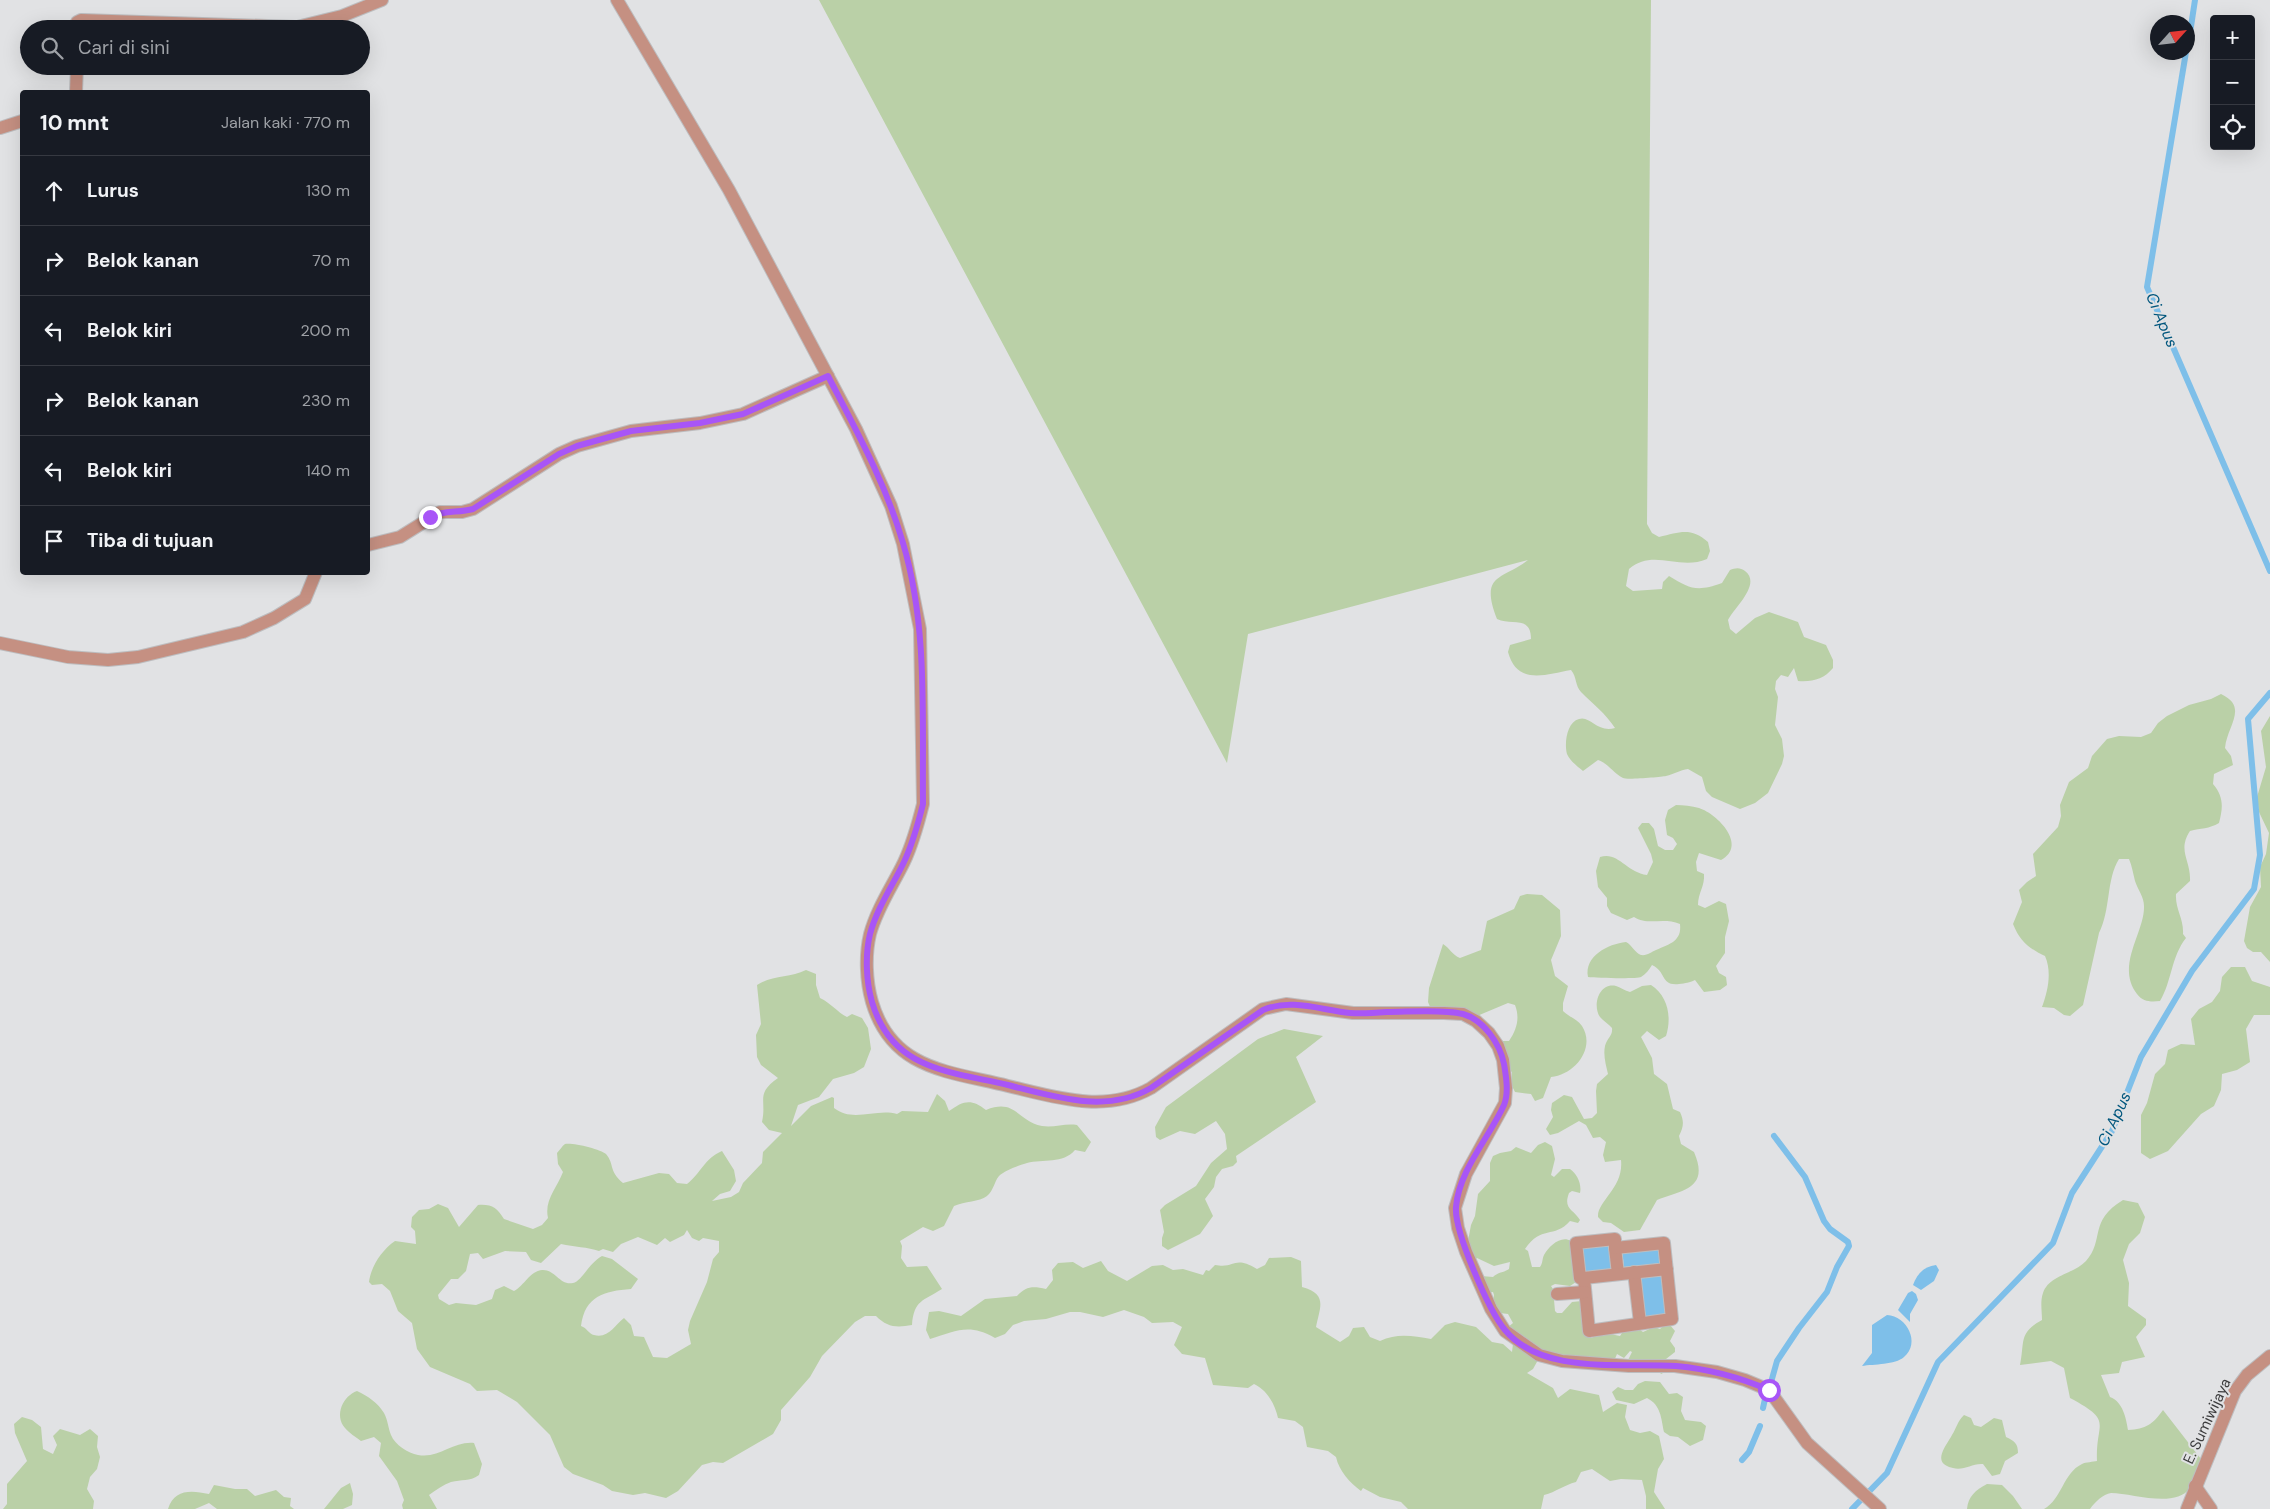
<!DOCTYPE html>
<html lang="id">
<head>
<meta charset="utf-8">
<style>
	:root { --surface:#171b24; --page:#20242c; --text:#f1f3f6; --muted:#9ea1a6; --line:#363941 }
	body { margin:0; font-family:"DM Sans",sans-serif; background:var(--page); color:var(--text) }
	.controls { position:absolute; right:15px; top:15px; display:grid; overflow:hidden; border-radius:5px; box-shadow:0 5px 20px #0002 }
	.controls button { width:45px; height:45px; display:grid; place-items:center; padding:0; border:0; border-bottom:1px solid var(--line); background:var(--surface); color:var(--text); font:25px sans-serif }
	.compass { position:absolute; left:2150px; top:15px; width:45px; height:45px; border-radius:50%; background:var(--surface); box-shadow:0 5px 20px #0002; rotate:63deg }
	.stop { position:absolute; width:15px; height:15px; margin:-11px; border:4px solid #a855f7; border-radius:50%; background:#fff }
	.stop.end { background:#a855f7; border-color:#fff; box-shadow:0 1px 5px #0008 }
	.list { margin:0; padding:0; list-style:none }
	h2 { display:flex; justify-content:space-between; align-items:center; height:65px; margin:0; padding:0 20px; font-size:21px }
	h2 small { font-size:16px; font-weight:400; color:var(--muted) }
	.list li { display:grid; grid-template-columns:32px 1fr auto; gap:15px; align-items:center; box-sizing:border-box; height:70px; padding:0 20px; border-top:1px solid var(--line) }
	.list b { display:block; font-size:19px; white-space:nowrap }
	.list em { font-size:16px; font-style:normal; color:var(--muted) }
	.icon { flex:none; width:28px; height:28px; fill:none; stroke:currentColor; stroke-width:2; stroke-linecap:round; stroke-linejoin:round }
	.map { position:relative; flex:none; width:2270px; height:1509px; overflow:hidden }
	.search { position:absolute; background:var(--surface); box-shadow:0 5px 20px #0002; left:20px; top:20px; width:350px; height:55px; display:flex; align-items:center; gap:12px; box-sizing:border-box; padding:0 18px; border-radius:28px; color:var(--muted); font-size:19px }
	.panel { position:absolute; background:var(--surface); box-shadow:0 5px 20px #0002; left:20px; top:90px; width:350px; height:485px; border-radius:5px }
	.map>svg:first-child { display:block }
	.green { fill:#bad0a7; fill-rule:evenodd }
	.water { fill:#7ebfe9 }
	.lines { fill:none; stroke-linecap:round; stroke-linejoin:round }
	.stream { stroke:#7ebfe9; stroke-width:6 }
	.minor-casing { stroke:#bdbdbf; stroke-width:14 }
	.minor { stroke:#c59082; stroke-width:12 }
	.route { stroke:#a855f7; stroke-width:6 }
	.labels { text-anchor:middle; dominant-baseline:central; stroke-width:4; stroke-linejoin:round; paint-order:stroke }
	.street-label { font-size:15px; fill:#3c3c3d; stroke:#e1e2e4 }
	.water-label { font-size:16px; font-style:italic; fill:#00567d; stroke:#e1e2e4 }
</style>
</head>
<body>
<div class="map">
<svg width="2270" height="1509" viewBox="0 0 2270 1509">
	<rect width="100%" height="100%" fill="#e1e2e4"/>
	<g class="green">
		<path d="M819 0H1651L1647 524 1652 533 1659 537C1680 532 1691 527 1708 542L1710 551 1707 559C1679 571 1653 548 1629 569L1626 586 1633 591 1662 589 1663 582 1669 576C1690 589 1697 592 1722 583L1730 570C1735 568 1740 567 1745 571 1762 584 1734 608 1728 620L1730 629 1736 634 1755 618 1769 612 1798 622 1804 637 1826 645 1833 660V668C1824 679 1813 682 1798 681L1794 668 1788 677 1781 675 1776 681 1775 689 1778 697 1775 725 1782 739 1784 756 1782 764 1768 793 1755 803 1740 809 1712 797 1706 791 1702 777 1688 769C1680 770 1674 774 1666 776 1661 777 1627 780 1623 778 1613 773 1609 764 1598 760L1583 771C1577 766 1570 761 1567 754 1564 743 1567 722 1579 719 1590 715 1597 733 1615 728 1606 714 1593 704 1581 692 1575 686 1577 677 1571 670 1544 675 1517 685 1508 652L1510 645 1531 639C1531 615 1512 626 1497 619 1479 573 1503 580 1528 560L1248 634 1227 763Z"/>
		<path d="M2221 694C2249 707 2227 726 2225 748L2231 756 2233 765 2214 774 2213 784C2224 797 2223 808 2219 823 2209 829 2201 828 2190 831 2177 851 2191 860 2190 881L2176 894C2175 909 2184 919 2183 934L2186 938C2171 957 2172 981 2160 1001 2151 1002 2143 1002 2137 994 2115 966 2145 932 2144 906 2144 897 2138 890 2135 881 2133 873 2132 866 2129 859H2119C2106 880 2111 909 2099 933L2083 1005 2070 1016 2064 1015 2054 1008 2042 1007C2048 991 2052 972 2045 956 2028 948 2020 941 2013 924L2022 902 2019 890 2027 882 2036 876 2033 854 2058 827 2061 816 2060 805 2069 782 2088 768 2092 756 2107 739 2119 736 2141 737 2151 733 2158 723 2167 716 2189 705 2211 699Z"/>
		<path d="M2270 716V962L2261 952H2253L2247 948 2244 941 2250 907 2261 887 2260 867 2266 854 2269 833 2259 812 2257 797 2266 767 2261 731Z"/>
		<path d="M1676 805C1683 805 1692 806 1699 808 1718 814 1748 846 1721 860L1699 853 1696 862 1697 871 1704 874C1705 886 1698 893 1698 905L1705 908 1719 901 1726 904 1729 921 1725 937V953L1716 966 1719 973 1726 977 1727 985 1720 990 1704 992 1695 980C1689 983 1686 983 1679 984 1660 986 1667 972 1652 965 1649 970 1646 974 1641 977 1638 979 1595 978 1588 977 1584 956 1608 944 1626 942 1632 945 1635 953 1641 955 1647 956 1651 952 1656 950 1670 944 1682 941 1680 924 1663 917 1648 926 1634 917L1627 920 1611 913 1607 906V898L1598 887 1596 871 1600 857C1618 851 1626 872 1647 875L1653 862 1651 854 1638 828 1642 823H1649L1654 829 1658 846 1665 850H1673L1677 844 1673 838 1667 835 1665 820 1668 810Z"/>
		<path d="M1527 894 1542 895 1560 910 1561 936 1551 960 1555 976 1568 986 1563 1003V1011C1569 1017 1577 1019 1582 1026 1596 1048 1575 1075 1551 1077L1543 1098 1535 1101 1531 1094 1515 1092 1512 1086V1072L1506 1068 1502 1041H1509C1517 1029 1520 1018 1515 1005L1508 1003 1477 1016 1431 1009 1428 1002 1429 988 1443 944C1450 948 1452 955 1460 958L1481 950 1487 921 1514 909 1520 896Z"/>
		<path d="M2231 967H2245L2252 981 2270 987V1015H2254L2246 1029 2250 1062 2237 1070 2222 1074 2221 1090 2214 1106 2201 1114 2168 1151 2150 1159 2141 1153V1115L2147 1103 2155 1074 2165 1064 2168 1050 2181 1044 2195 1045 2191 1019 2199 1009 2212 1002 2220 991 2222 977Z"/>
		<path d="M806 970 816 974V985L820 998C831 1003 837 1012 847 1017L852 1014 862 1018 868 1028 871 1049 864 1067 854 1073 833 1079 819 1097 798 1105 791 1126 811 1106 832 1097 834 1098V1108C853 1123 876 1108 897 1114L902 1111 928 1112 937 1094 945 1101 949 1111C963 1101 971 1098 986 1110 1016 1098 1017 1121 1042 1126 1054 1128 1065 1123 1077 1125L1091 1142 1085 1152 1075 1150C1063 1164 1043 1159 1027 1163 1020 1165 1005 1170 999 1176 994 1182 994 1190 987 1196 979 1202 965 1201 954 1206L944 1226 933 1231 923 1227 900 1241 902 1246 901 1258 907 1267 927 1266 942 1289C923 1301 914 1300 912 1325 896 1328 887 1327 876 1316H865L855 1322 822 1356 810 1377 781 1410V1420L773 1434 723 1463 713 1462 702 1465 678 1491 666 1498 645 1493 633 1495 612 1491 603 1485 573 1474 564 1467 550 1435 517 1402 497 1390 477 1391 470 1384 430 1367 417 1349 412 1323 398 1311 390 1291 382 1284 372 1285 369 1282C371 1266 382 1250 395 1241L416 1244 415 1231 411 1227 412 1217 419 1210 429 1209 438 1204 448 1208 459 1227 478 1205C492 1204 497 1208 504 1219L533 1229 542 1225 548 1218C544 1200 557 1188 563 1172L558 1164 557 1153C560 1150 562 1146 565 1144 571 1142 601 1149 606 1154 615 1165 608 1170 623 1183L659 1173 669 1174 677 1183 687 1184C701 1173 705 1158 722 1151L734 1170 736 1181 730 1191 720 1194 712 1201 731 1197 739 1192 743 1183 762 1163 763 1152 782 1133 769 1130 762 1122C767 1100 755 1094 778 1078L761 1065 757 1057 756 1035 761 1024 757 985C772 975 790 978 806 970ZM687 1230 692 1238 699 1241 703 1238 719 1241V1252L713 1259 707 1282 690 1321 688 1330 691 1344 667 1358 653 1357 644 1337 634 1336 631 1325 624 1318C615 1325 608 1339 594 1335 589 1334 587 1328 581 1326 585 1296 604 1291 631 1289L638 1279 612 1259 602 1256C589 1263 582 1281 573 1283 560 1286 555 1269 542 1270 530 1271 524 1286 514 1291L504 1286 495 1290 492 1299 476 1305 456 1303 449 1305 439 1299 438 1295 451 1279H458L466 1271 470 1254 478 1253 483 1259 505 1251 526 1252 531 1260 541 1263 561 1244C574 1247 588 1247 599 1251L603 1249 613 1252 621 1244 638 1237 657 1245 665 1238 670 1242 684 1235Z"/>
		<path d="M1651 985C1668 996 1672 1017 1666 1036L1659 1040 1647 1031 1641 1037 1652 1058 1654 1074 1667 1084 1673 1109 1680 1112C1684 1121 1684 1126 1679 1136L1681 1144 1694 1152C1710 1189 1682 1190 1657 1200L1640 1230 1624 1232 1611 1223 1603 1222 1598 1217C1597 1201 1624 1188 1621 1160L1605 1162 1603 1155 1606 1142 1600 1137 1593 1138 1586 1125 1579 1121 1558 1133 1550 1135 1546 1129 1553 1117 1551 1110 1552 1103 1564 1095 1572 1097 1584 1119 1592 1118 1597 1113 1596 1091 1597 1084 1608 1074C1606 1065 1603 1055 1605 1046 1607 1038 1613 1036 1612 1028 1609 1024 1603 1021 1600 1017 1592 1006 1599 982 1616 986 1620 987 1625 991 1630 992L1642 986Z"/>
		<path d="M1284 1029 1323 1036 1296 1057 1316 1102 1236 1156 1237 1162 1233 1166 1222 1169 1216 1177 1214 1187 1205 1199 1213 1216 1200 1234 1168 1250 1162 1246V1238L1164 1232 1160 1210 1165 1205 1196 1186 1211 1163 1227 1149 1225 1134 1216 1121 1195 1134 1180 1131 1160 1140 1156 1137 1155 1127 1166 1107 1258 1039Z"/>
		<path d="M1545 1142 1552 1146 1555 1159 1551 1175 1554 1177 1562 1169H1570C1577 1174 1582 1184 1580 1193L1572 1191 1569 1193C1563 1209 1573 1209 1580 1220L1578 1223 1570 1221C1554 1239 1541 1225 1525 1249L1528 1251 1532 1267H1540C1543 1263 1542 1259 1544 1255 1549 1246 1561 1235 1571 1241L1576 1282 1570 1286 1555 1284 1551 1286 1553 1289 1555 1311 1557 1313H1562L1572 1302 1582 1301 1588 1335 1591 1338 1605 1333 1620 1336 1624 1330 1637 1328 1643 1332 1654 1327 1660 1329 1663 1326 1670 1325 1675 1331 1670 1341 1675 1348V1352L1666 1359 1665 1372 1661 1374 1659 1371 1640 1372 1627 1362 1632 1352 1630 1351 1624 1358 1617 1354 1614 1361 1538 1360 1533 1369 1527 1373 1553 1388 1558 1398 1570 1389 1599 1395 1603 1412 1617 1403 1627 1405 1625 1417 1630 1430 1640 1433 1650 1431 1659 1436 1664 1459 1658 1469 1654 1492 1665 1509H1646V1496L1642 1480 1621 1479 1610 1481 1592 1469 1581 1472 1576 1482C1564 1485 1556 1492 1544 1495L1541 1509H1408L1401 1502 1380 1497 1363 1488 1361 1491C1350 1483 1339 1471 1336 1457L1328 1451 1307 1447 1303 1427 1295 1421 1278 1418C1275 1404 1267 1390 1254 1384L1248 1388 1213 1385 1205 1358 1182 1354 1174 1345 1182 1327 1173 1322 1152 1323 1144 1317 1124 1310 1103 1317 1080 1312H1070L1046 1319 1024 1321 1013 1325 1005 1334 995 1338C969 1323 956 1331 930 1339L926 1330 929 1312 939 1311 961 1316 985 1299 1017 1296C1026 1286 1033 1286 1046 1289L1053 1280 1052 1270 1058 1263 1073 1262 1083 1268 1101 1261 1108 1271 1127 1281 1152 1266 1163 1265 1173 1270 1183 1269 1203 1275 1206 1270 1209 1271 1215 1265C1236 1269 1233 1255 1257 1269L1265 1265 1269 1258 1291 1257 1301 1261 1302 1287C1328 1294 1320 1307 1316 1327L1340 1342 1349 1336 1353 1328 1364 1327 1370 1337 1380 1341C1397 1333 1413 1336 1431 1339L1445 1325 1455 1322 1476 1327 1492 1342 1503 1344 1512 1352 1513 1344 1507 1328 1513 1323 1508 1314 1500 1313 1493 1302 1494 1295 1493 1292 1485 1293 1481 1276 1493 1277C1498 1272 1503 1273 1509 1269L1510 1262 1494 1266 1477 1258 1474 1260 1468 1241 1471 1225 1475 1216 1478 1194 1490 1181V1163L1493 1156 1500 1153 1511 1151 1516 1147 1531 1153 1538 1145Z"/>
		<path d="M2123 1200 2138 1203 2145 1217 2140 1233 2129 1244 2123 1260 2129 1283 2128 1306 2146 1319V1325L2136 1337 2145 1357 2122 1362 2119 1373 2101 1375 2110 1397C2123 1402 2126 1418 2128 1430 2146 1429 2153 1424 2163 1410L2201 1459C2197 1468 2195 1480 2190 1488 2175 1509 2132 1493 2111 1493 2103 1494 2095 1502 2090 1509H2044C2062 1499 2063 1473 2082 1464 2086 1462 2093 1462 2097 1461 2095 1421 2115 1422 2070 1398L2064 1368 2051 1361 2020 1365C2025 1342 2018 1333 2042 1320 2042 1312 2040 1301 2043 1293 2049 1275 2074 1274 2086 1261 2105 1240 2088 1221 2123 1200Z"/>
		<path d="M1645 1381 1660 1382 1669 1394 1677 1393 1683 1397 1681 1411 1685 1420 1701 1422 1706 1426 1703 1440 1690 1446 1678 1437 1670 1436 1664 1432C1661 1418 1661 1405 1647 1398L1634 1404 1616 1400 1612 1392 1618 1387 1625 1390H1633L1638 1384Z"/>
		<path d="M357 1391C368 1396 378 1403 384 1413 388 1420 388 1428 391 1435 395 1445 408 1453 418 1455 439 1459 453 1441 474 1443L482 1464 479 1475C469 1482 462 1479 451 1482 443 1485 436 1490 429 1495L437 1509H403L402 1505 404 1500 397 1481 379 1456 381 1443 374 1437 361 1441C356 1437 349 1433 345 1428 334 1415 343 1396 357 1391Z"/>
		<path d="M1964 1415 1971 1418 1974 1425 1981 1427 1994 1418 2002 1420 2006 1437C2015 1441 2018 1444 2018 1453L2005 1461 2000 1474 1992 1476 1983 1464C1972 1463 1964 1471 1953 1468 1930 1463 1947 1445 1952 1435 1957 1427 1957 1422 1964 1415Z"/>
		<path d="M22 1417 32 1420 41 1427 43 1449 53 1454 57 1445 53 1436 60 1429 80 1435 90 1429 98 1436 97 1447 100 1457 97 1469 90 1477 87 1489 94 1501 93 1509H3L7 1504V1484L27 1461 15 1433 14 1424Z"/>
		<path d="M350 1483 353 1494 352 1505 343 1509H324L341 1488Z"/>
		<path d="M1987 1484 2002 1485 2013 1496 2022 1509H1967C1968 1496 1976 1490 1987 1484Z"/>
		<path d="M214 1485 235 1489H247L255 1496 276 1490 284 1497 291 1498 290 1506 294 1509H217L209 1503 195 1509H168C174 1489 191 1490 209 1494Z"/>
	</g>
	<g class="water">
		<path d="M1612 1243 1615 1270 1581 1274 1578 1247Z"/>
		<path d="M1661 1246 1663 1263 1624 1267 1622 1250Z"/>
		<path d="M1936 1265 1939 1270 1934 1281 1921 1290 1913 1285C1917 1274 1923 1267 1936 1265Z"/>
		<path d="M1664 1275 1668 1315 1641 1317 1637 1278Z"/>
		<path d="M1912 1291 1916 1294 1918 1300 1910 1314V1322L1898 1310 1908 1293Z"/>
		<path d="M1887 1315C1907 1316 1921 1343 1904 1357 1895 1365 1874 1364 1862 1366L1872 1353V1325Z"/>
	</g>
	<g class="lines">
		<g class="stream">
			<path d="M2188 46 2195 0"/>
			<path d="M2186 52 2147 287 2270 571"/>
			<path d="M1770 1386 1777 1361 1799 1328 1827 1292 1837 1267 1849 1246 1848 1242 1830 1229 1824 1221 1805 1177 1774 1136"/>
			<path d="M1763 1408 1767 1390"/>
			<path d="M1742 1460 1749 1452 1760 1426"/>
			<path d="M1852 1509 1887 1473 1938 1362 2053 1243 2072 1193 2112 1131 2141 1057 2192 971 2254 889 2260 855 2248 719 2270 693"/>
		</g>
		<defs>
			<g id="minor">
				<path d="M617 0 729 190 856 429 891 506 903 544 920 629 923 804C918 824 913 843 904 862 893 885 877 908 870 934 865 955 866 981 872 1002 892 1070 948 1071 1008 1086 1055 1097 1105 1114 1151 1088L1263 1009 1286 1004 1353 1013H1444L1463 1014 1476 1021 1489 1033 1498 1046 1503 1060 1506 1088 1505 1103 1466 1174 1455 1208 1458 1228 1466 1252 1491 1309 1505 1331 1539 1355 1562 1361 1629 1366H1675L1717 1372 1745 1380 1769 1390 1807 1443 1880 1509"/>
				<path d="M75 29 77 22 81 20 297 27 342 16 382 0"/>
				<path d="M76 92 77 66"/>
				<path d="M0 128 22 121"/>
				<path d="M368 545 400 537 440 512H462L473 509 559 454 577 446 631 431 700 423 743 414 828 376"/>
				<path d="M0 643 68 657 108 660 138 657 243 632 274 618 305 599 316 572"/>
				<path d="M1615 1248 1618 1274"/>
				<path d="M1634 1272 1640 1323"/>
				<path d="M1584 1278 1589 1331 1672 1319 1664 1243 1615 1248V1239L1576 1243 1580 1278H1584L1667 1269"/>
				<path d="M1557 1294 1585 1292"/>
				<path d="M2195 1486 2211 1509"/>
				<path d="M2187 1509 2235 1391 2247 1375 2270 1356"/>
			</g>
		</defs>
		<use href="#minor" class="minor-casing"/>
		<use href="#minor" class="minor"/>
	</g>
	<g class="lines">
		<path class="route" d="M430 517C444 510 458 513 473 509L559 454 577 446 631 431 700 423 743 414 828 376C856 430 886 484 903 543 928 627 922 717 923 804 918 824 913 843 904 862 893 885 877 908 870 934 865 955 866 981 872 1002 892 1070 948 1071 1008 1085 1055 1097 1106 1114 1151 1088L1263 1010C1291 998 1321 1010 1350 1013 1362 1014 1375 1013 1387 1012 1409 1012 1442 1009 1463 1014 1484 1020 1500 1044 1504 1064 1506 1076 1509 1093 1504 1105 1489 1138 1459 1170 1456 1207 1454 1231 1489 1311 1505 1330 1543 1376 1623 1362 1676 1366 1709 1369 1739 1377 1769 1390"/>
	</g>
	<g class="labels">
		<g class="street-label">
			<text transform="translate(2207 1421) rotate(-65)">E. Sumiwijaya</text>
		</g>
		<g class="water-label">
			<text transform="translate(2162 320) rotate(67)">Ci Apus</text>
			<text transform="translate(2114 1119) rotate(-65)">Ci Apus</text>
		</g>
	</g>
</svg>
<div class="controls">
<button>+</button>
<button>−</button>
<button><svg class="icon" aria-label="locate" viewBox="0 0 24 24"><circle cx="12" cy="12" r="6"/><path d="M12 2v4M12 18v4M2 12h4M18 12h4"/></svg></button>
</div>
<svg class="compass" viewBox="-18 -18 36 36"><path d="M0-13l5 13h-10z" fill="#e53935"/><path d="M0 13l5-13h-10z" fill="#9ea1a6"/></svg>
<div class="stop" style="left:1769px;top:1390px"></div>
<div class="stop end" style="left:430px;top:517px"></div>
<div class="search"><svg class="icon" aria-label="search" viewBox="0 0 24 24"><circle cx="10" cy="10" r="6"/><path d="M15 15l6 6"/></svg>Cari di sini</div>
<section class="panel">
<h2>10 mnt<small>Jalan kaki · 770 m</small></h2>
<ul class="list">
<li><svg class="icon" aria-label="ahead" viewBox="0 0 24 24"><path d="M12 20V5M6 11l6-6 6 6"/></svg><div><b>Lurus</b></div><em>130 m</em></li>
<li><svg class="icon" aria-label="right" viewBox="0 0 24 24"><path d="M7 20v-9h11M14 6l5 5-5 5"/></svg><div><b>Belok kanan</b></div><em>70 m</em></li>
<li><svg class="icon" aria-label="left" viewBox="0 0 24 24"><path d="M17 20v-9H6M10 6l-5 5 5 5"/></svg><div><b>Belok kiri</b></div><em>200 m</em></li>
<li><svg class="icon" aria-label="right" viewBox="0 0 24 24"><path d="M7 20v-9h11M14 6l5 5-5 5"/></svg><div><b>Belok kanan</b></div><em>230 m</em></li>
<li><svg class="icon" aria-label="left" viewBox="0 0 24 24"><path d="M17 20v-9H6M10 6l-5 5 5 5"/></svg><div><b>Belok kiri</b></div><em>140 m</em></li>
<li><svg class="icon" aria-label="arrive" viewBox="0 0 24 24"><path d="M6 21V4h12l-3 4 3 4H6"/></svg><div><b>Tiba di tujuan</b></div></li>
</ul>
</section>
</div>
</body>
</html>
